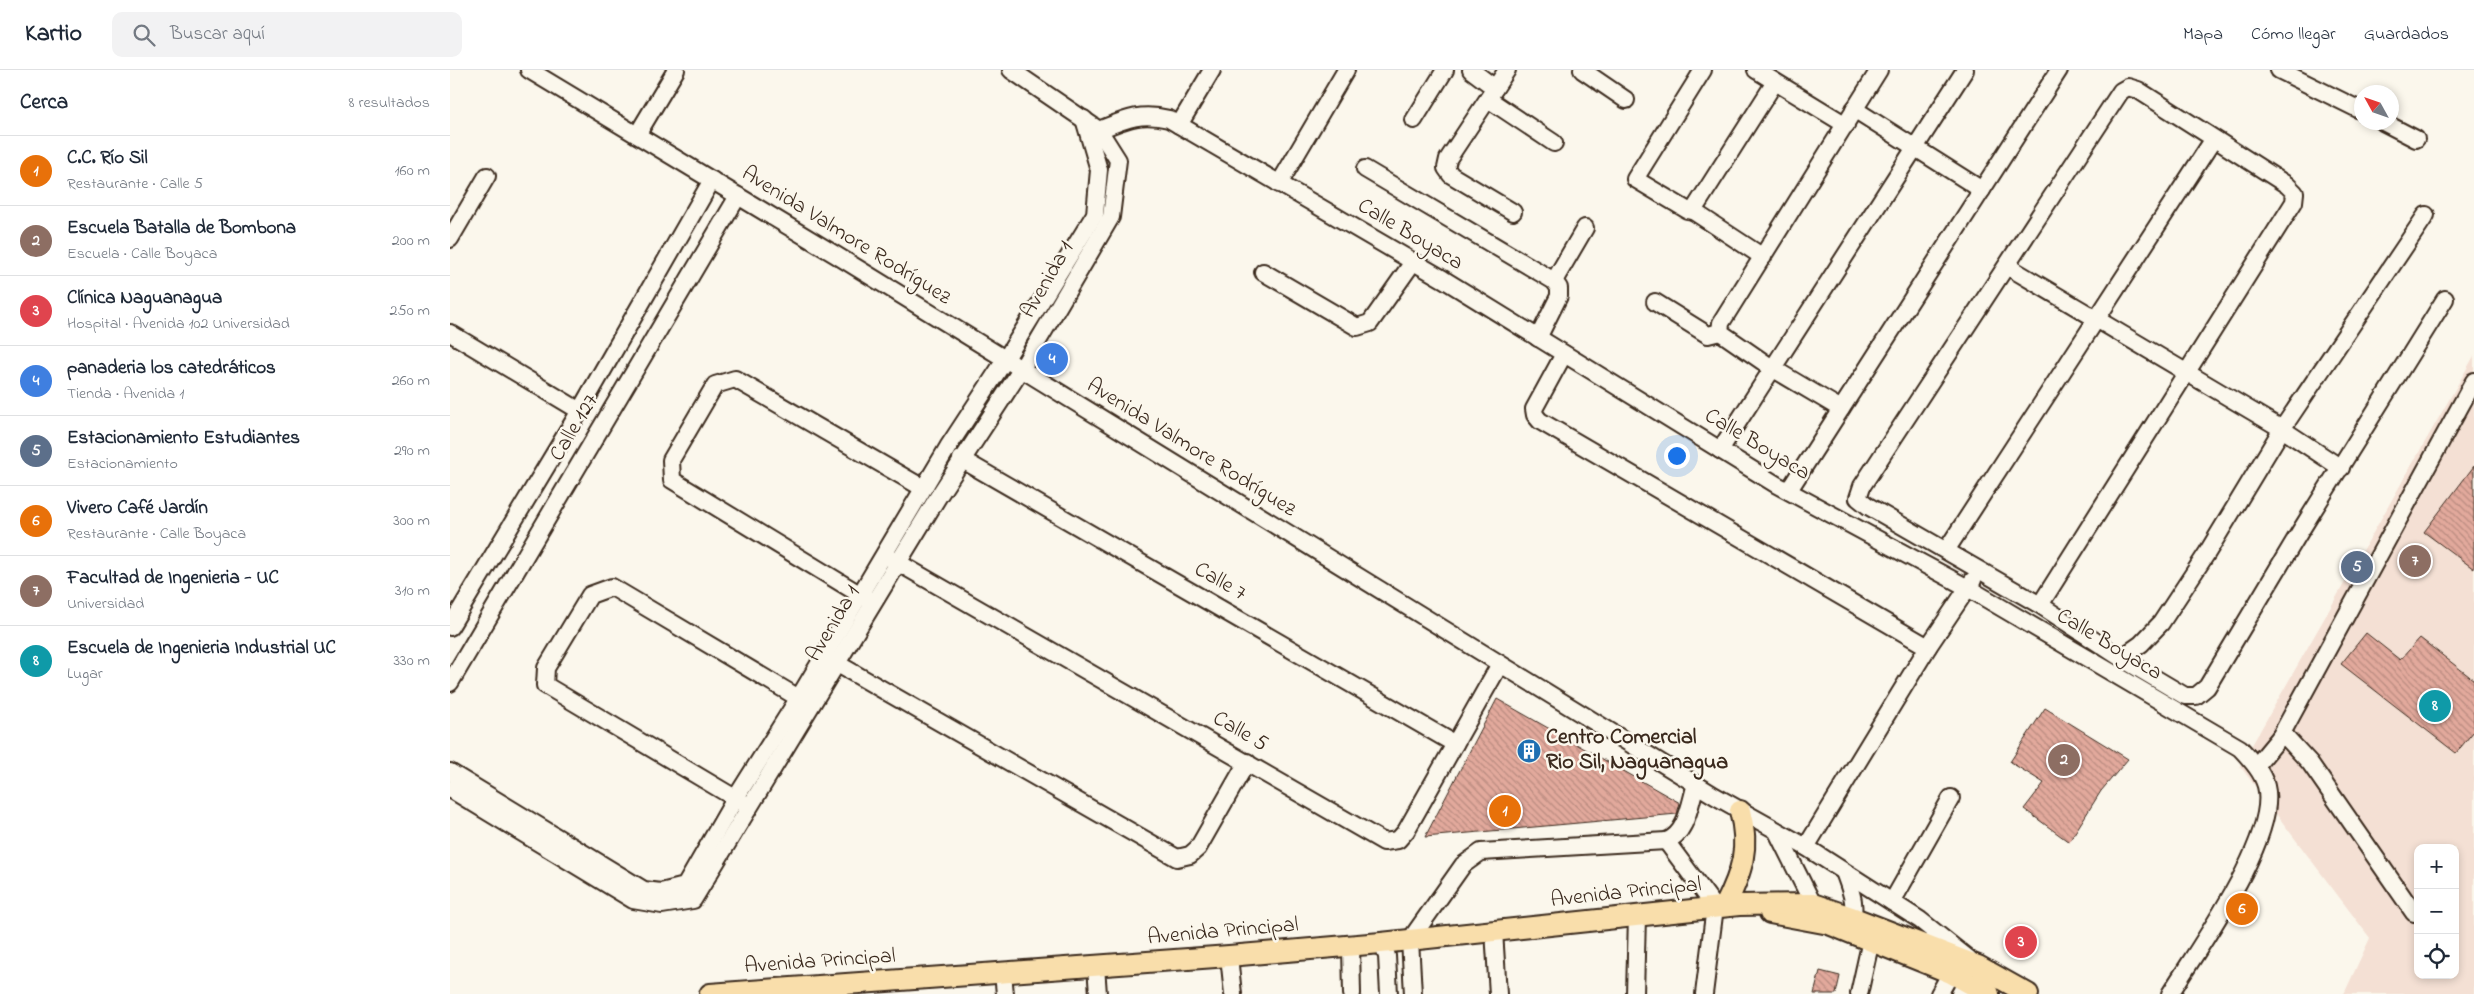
<!DOCTYPE html>
<html lang="es">
<head>
<meta charset="utf-8">
<style>
	:root { --surface:#fff; --page:#f2f2f3; --text:#1f2937; --muted:#747a83; --line:#e0e1e3; --accent:#1f6fb2 }
	body { margin:0; font-family:"Indie Flower",sans-serif; background:var(--page); color:var(--text) }
	.controls { position:absolute; right:15px; bottom:15px; display:grid; overflow:hidden; border-radius:10px; box-shadow:0 2px 8px #0003 }
	.controls button { width:45px; height:45px; display:grid; place-items:center; padding:0; border:0; border-bottom:1px solid var(--line); background:var(--surface); color:var(--text); font:25px sans-serif }
	.compass { position:absolute; left:1904px; top:15px; width:45px; height:45px; border-radius:50%; background:var(--surface); box-shadow:0 2px 8px #0003; rotate:310deg }
	.you { position:absolute; left:1226px; top:385px; width:18px; height:18px; margin:-12px; border:4px solid #fff; border-radius:50%; background:#1a73e8; box-shadow:0 0 0 8px #1a73e833 }
	.badge { display:grid; place-items:center; width:32px; height:32px; border-radius:50%; background:var(--accent); color:#fff; font-size:16px; font-weight:700 }
	.pin { position:absolute; translate:-50% -50%; border:2px solid #fff; box-shadow:0 1px 5px #0006 }
	.list { margin:0; padding:0; list-style:none }
	h2 { display:flex; justify-content:space-between; align-items:center; height:65px; margin:0; padding:0 20px; font-size:21px }
	h2 small { font-size:16px; font-weight:400; color:var(--muted) }
	.list li { display:grid; grid-template-columns:32px 1fr auto; gap:15px; align-items:center; box-sizing:border-box; height:70px; padding:0 20px; border-top:1px solid var(--line) }
	.list b { display:block; font-size:19px; white-space:nowrap }
	.list p { margin:0; font-size:16px; white-space:nowrap; color:var(--muted) }
	.list em { font-size:16px; font-style:normal; color:var(--muted) }
	.icon { flex:none; width:28px; height:28px; fill:none; stroke:currentColor; stroke-width:2; stroke-linecap:round; stroke-linejoin:round }
	.map { position:relative; flex:none; width:2024px; height:924px; overflow:hidden }
	header { display:flex; align-items:center; gap:30px; box-sizing:border-box; height:70px; padding:0 25px; background:var(--surface); border-bottom:1px solid var(--line) }
	header strong { font-size:24px }
	nav { display:flex; gap:28px; margin-inline-start:auto; font-size:18px }
	.search { width:350px; height:45px; background:var(--page); display:flex; align-items:center; gap:12px; box-sizing:border-box; padding:0 18px; border-radius:10px; color:var(--muted); font-size:19px }
	main { display:flex }
	aside { flex:1; background:var(--surface) }
	.map>svg:first-child { display:block }
	.built { fill:#f4e0d4; fill-rule:evenodd }
	.building { fill:url(#building-back-hatch); stroke:#3b2a1e }
	.lines { fill:none; stroke-linecap:round; stroke-linejoin:round }
	.minor-casing { stroke:#3b2a1e; stroke-width:20 }
	.major-casing { stroke:#3b2a1e; stroke-width:24 }
	.minor { stroke:#fbf7ec; stroke-width:16 }
	.major { stroke:#f9deab; stroke-width:20 }
	.labels { text-anchor:middle; dominant-baseline:central; stroke-width:5; stroke-linejoin:round; paint-order:stroke }
	.street-label { font-size:22px; fill:#3b2a1e; stroke:#fbf7ec }
	.poi-label { font-size:22px; font-weight:bold; fill:#3b2a1e; stroke:#fbf7ec; text-anchor:start }
</style>
</head>
<body>
<header>
<strong>Kartio</strong>
<div class="search"><svg class="icon" aria-label="search" viewBox="0 0 24 24"><circle cx="10" cy="10" r="6"/><path d="M15 15l6 6"/></svg>Buscar aquí</div>
<nav><a>Mapa</a><a>Cómo llegar</a><a>Guardados</a></nav>
</header>
<main>
<aside>
<h2>Cerca<small>8 resultados</small></h2>
<ul class="list">
<li><span class="badge" style="background:#e8710a">1</span><div><b>C.C. Río Sil</b><p>Restaurante · Calle 5</p></div><em>160 m</em></li>
<li><span class="badge" style="background:#8d6e63">2</span><div><b>Escuela Batalla de Bombona</b><p>Escuela · Calle Boyaca</p></div><em>200 m</em></li>
<li><span class="badge" style="background:#e0444e">3</span><div><b>Clínica Naguanagua</b><p>Hospital · Avenida 102 Universidad</p></div><em>250 m</em></li>
<li><span class="badge" style="background:#3f7fe0">4</span><div><b>panaderia los catedráticos</b><p>Tienda · Avenida 1</p></div><em>260 m</em></li>
<li><span class="badge" style="background:#5c6f8a">5</span><div><b>Estacionamiento Estudiantes</b><p>Estacionamiento</p></div><em>290 m</em></li>
<li><span class="badge" style="background:#e8710a">6</span><div><b>Vivero Café Jardín</b><p>Restaurante · Calle Boyaca</p></div><em>300 m</em></li>
<li><span class="badge" style="background:#8d6e63">7</span><div><b>Facultad de Ingenieria - UC</b><p>Universidad</p></div><em>310 m</em></li>
<li><span class="badge" style="background:#0f9aa8">8</span><div><b>Escuela de Ingenieria Industrial UC</b><p>Lugar</p></div><em>330 m</em></li>
</ul>
</aside>
<div class="map">
<svg width="2024" height="924" viewBox="0 0 2024 924">
	<defs>
		<pattern id="building-back-hatch" width="6" height="6" patternUnits="userSpaceOnUse" patternTransform="scale(1.25)"><rect width="6" height="6" fill="#e2a99c"/><path d="M-1 5l2 2M0 0l6 6M5-1l2 2" fill="none" stroke="#b88a7f"/></pattern>
	</defs>
	<rect width="100%" height="100%" fill="#fbf7ec"/>
	<filter id="ink" filterUnits="userSpaceOnUse"><feTurbulence type="fractalNoise" baseFrequency=".02" numOctaves="2"/><feDisplacementMap in="SourceGraphic" scale="10" xChannelSelector="R" yChannelSelector="G"/><feConvolveMatrix kernelMatrix="1 2 1 2 8 2 1 2 1" color-interpolation-filters="sRGB"/></filter>
	<g filter="url(#ink)">
		<path class="built" d="M2024 286V924H1894L1920 868 1790 696ZM1968 778H2005V905H1968Z"/>
		<g class="building">
			<path d="M2024 396V499L1974 462Z"/>
			<path d="M1916 563 1950 590 1970 568 2024 610V661L2006 683 1891 594Z"/>
			<path d="M1047 629 1230 733 1227 744 975 767Z"/>
			<path d="M1595 638 1678 689 1651 721 1619 772 1574 739 1594 713 1560 692Z"/>
			<path d="M1370 901 1390 906 1386 924H1364Z"/>
		</g>
		<g class="lines">
			<defs>
				<g id="minor">
					<path d="M79 0 386 185 1265 726 1356 777 1470 850 1519 889"/>
					<path d="M561 0 649 60C676 49 690 42 719 49L993 209 1327 415 1518 518 1790 678C1800 689 1812 701 1816 716 1829 767 1748 878 1720 924"/>
					<path d="M1021 0 1045 18"/>
					<path d="M1057 0 998 89 996 98 1001 105 1063 142"/>
					<path d="M1132 0 1176 30"/>
					<path d="M1253 0 1185 109 1237 140 1243 141 1325 12"/>
					<path d="M1306 0 1396 55"/>
					<path d="M1829 0 1912 41"/>
					<path d="M1038 29 1104 73"/>
					<path d="M1404 39 1532 120"/>
					<path d="M964 50 995 0"/>
					<path d="M1933 52 1966 69"/>
					<path d="M729 55 762 0"/>
					<path d="M187 65 226 0"/>
					<path d="M915 99 1104 211 1109 218V226L1088 268"/>
					<path d="M829 114 896 0"/>
					<path d="M1243 141 1313 187"/>
					<path d="M0 169 37 106"/>
					<path d="M1557 196 1832 359 1891 398"/>
					<path d="M813 202 907 257 920 253 963 192"/>
					<path d="M1104 211 1135 158"/>
					<path d="M1205 232 1258 265 1270 262"/>
					<path d="M0 263 130 341"/>
					<path d="M1114 284 1084 339 1085 345 1090 351 1478 577"/>
					<path d="M1391 339 1322 298 1270 262 1271 253 1429 0"/>
					<path d="M1270 380 1515 0"/>
					<path d="M511 389 1005 674"/>
					<path d="M1339 420 1609 0"/>
					<path d="M1497 479 1763 70"/>
					<path d="M440 488 934 772 948 770 956 761 1050 594"/>
					<path d="M419 530 222 410 221 390 265 315 285 309 473 418"/>
					<path d="M1590 535 1844 132 1845 123 1837 115 1688 20 1678 17 1671 21 1412 416 1408 428 1418 436 1590 535 1671 588 1735 626H1746L1757 617 1851 460 1995 229"/>
					<path d="M0 557 125 349 262 110"/>
					<path d="M1671 588 1691 574 1711 553 1757 483 1832 359 1976 145"/>
					<path d="M386 593 727 788 740 785 748 778 797 692"/>
					<path d="M0 613 288 126"/>
					<path d="M1830 667 2024 311"/>
					<path d="M1806 696 1830 667 1837 668 1860 693 1964 843"/>
					<path d="M0 702 194 820 211 822 235 816 285 729 348 629 498 377 555 290 645 144 649 100 634 49"/>
					<path d="M0 719 183 830 212 835 243 830 488 427 571 300 661 147 668 90 649 60"/>
					<path d="M295 734 95 615 96 598 140 525 162 517 357 633"/>
					<path d="M1328 764 1363 834 1370 843"/>
					<path d="M1216 771 1265 837 1254 924"/>
					<path d="M1356 777 1478 577 1523 510"/>
					<path d="M1394 802C1401 821 1408 837 1400 857"/>
					<path d="M1442 832 1501 728"/>
					<path d="M1044 861 1048 924"/>
					<path d="M931 873 937 886 939 924"/>
					<path d="M901 876 902 924"/>
					<path d="M779 886 783 924"/>
					<path d="M646 896 648 924"/>
					<path d="M553 903 555 924"/>
					<path d="M963 924 960 870 1013 795 1031 782 1216 771C1237 764 1240 733 1246 714"/>
					<path d="M1185 924 1187 846"/>
					<path d="M1409 924 1421 870"/>
					<path d="M1489 924 1501 903"/>
					<path d="M1510 924 1517 911"/>
				</g>
				<g id="major">
					<path d="M1275 836C1292 802 1300 778 1290 741"/>
					<path d="M1320 843 1379 854 1501 903 1539 924"/>
					<path d="M260 924 779 886 931 873 1289 835 1363 834 1404 848 1528 896 1578 924"/>
				</g>
			</defs>
			<use href="#minor" class="minor-casing"/>
			<use href="#major" class="major-casing"/>
			<use href="#minor" class="minor"/>
			<use href="#major" class="major"/>
		</g>
	</g>
	<defs>
		<symbol id="building-disc" viewBox="-11 -11 22 22"><circle r="9.5" fill="#1f6fb2" stroke="#fbf7ec"/><path d="M-4-6H4V6H1V3H-1V6H-4ZM-2.5-4.3h1.7v1.8h-1.7ZM.8-4.3h1.7v1.8H.8ZM-2.5-1h1.7V.8h-1.7ZM.8-1h1.7V.8H.8Z" fill="#fff"/></symbol>
	</defs>
	<g fill-rule="evenodd">
		<use href="#building-disc" x="1065" y="667" width="28" height="28"/>
	</g>
	<g class="labels">
		<g class="street-label">
			<text transform="translate(960 165) rotate(31)">Calle Boyaca</text>
			<text transform="translate(396 166) rotate(32)">Avenida Valmore Rodríguez</text>
			<text transform="translate(598 210) rotate(-60)">Avenida 1</text>
			<text transform="translate(125 358) rotate(-59)">Calle 127</text>
			<text transform="translate(1307 375) rotate(31)">Calle Boyaca</text>
			<text transform="translate(741 378) rotate(32)">Avenida Valmore Rodríguez</text>
			<text transform="translate(770 512) rotate(30)">Calle 7</text>
			<text transform="translate(384 554) rotate(-59)">Avenida 1</text>
			<text transform="translate(1659 575) rotate(31)">Calle Boyaca</text>
			<text transform="translate(790 662) rotate(30)">Calle 5</text>
			<text transform="translate(1176 823) rotate(-6)">Avenida Principal</text>
			<text transform="translate(773 862) rotate(-5)">Avenida Principal</text>
			<text transform="translate(370 892) rotate(-4)">Avenida Principal</text>
		</g>
		<g class="poi-label">
			<text x="1096" y="668">Centro Comercial<tspan x="1096" dy="25">Rio Sil, Naguanagua</tspan></text>
		</g>
	</g>
</svg>
<div class="controls">
<button>+</button>
<button>−</button>
<button><svg class="icon" aria-label="locate" viewBox="0 0 24 24"><circle cx="12" cy="12" r="6"/><path d="M12 2v4M12 18v4M2 12h4M18 12h4"/></svg></button>
</div>
<svg class="compass" viewBox="-18 -18 36 36"><path d="M0-13l5 13h-10z" fill="#e53935"/><path d="M0 13l5-13h-10z" fill="#747a83"/></svg>
<div class="you"></div>
<div class="pin badge" style="left:1055px;top:741px;background:#e8710a">1</div>
<div class="pin badge" style="left:1614px;top:690px;background:#8d6e63">2</div>
<div class="pin badge" style="left:1571px;top:872px;background:#e0444e">3</div>
<div class="pin badge" style="left:602px;top:289px;background:#3f7fe0">4</div>
<div class="pin badge" style="left:1907px;top:497px;background:#5c6f8a">5</div>
<div class="pin badge" style="left:1792px;top:839px;background:#e8710a">6</div>
<div class="pin badge" style="left:1965px;top:491px;background:#8d6e63">7</div>
<div class="pin badge" style="left:1985px;top:636px;background:#0f9aa8">8</div>
</div>
</main>
</body>
</html>
